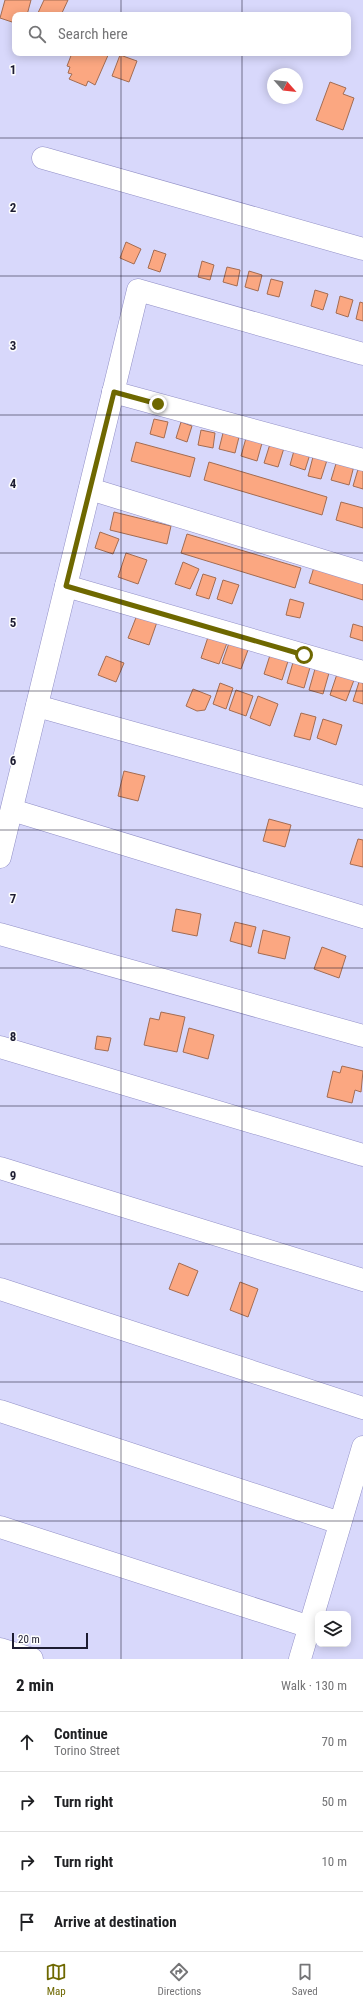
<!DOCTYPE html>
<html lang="en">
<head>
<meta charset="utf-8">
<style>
	:root { --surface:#fff; --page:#f2f2f2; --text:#202124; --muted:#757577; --line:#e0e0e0; --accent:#6e6800 }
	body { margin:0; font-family:"Roboto Condensed",sans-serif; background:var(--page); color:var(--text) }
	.controls { position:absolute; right:12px; bottom:12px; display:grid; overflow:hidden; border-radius:8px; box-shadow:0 2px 10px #0003 }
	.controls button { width:36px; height:36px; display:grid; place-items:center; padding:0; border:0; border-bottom:1px solid var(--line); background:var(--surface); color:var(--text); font:20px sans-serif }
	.compass { position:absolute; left:267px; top:68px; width:36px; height:36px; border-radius:50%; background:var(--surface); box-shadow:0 2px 10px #0003; rotate:117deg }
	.scale { position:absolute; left:12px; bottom:10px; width:76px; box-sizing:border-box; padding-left:4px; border:2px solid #1d1c31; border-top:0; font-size:11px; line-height:14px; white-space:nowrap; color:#1d1c31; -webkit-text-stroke:3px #fdfdfd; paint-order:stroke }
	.stop { position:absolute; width:12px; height:12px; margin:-9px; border:3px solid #6e6800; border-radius:50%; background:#fff }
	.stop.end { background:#6e6800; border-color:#fff; box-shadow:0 1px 4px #0008 }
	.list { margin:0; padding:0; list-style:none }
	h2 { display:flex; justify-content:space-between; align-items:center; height:52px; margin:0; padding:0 16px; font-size:17px }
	h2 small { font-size:13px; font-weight:400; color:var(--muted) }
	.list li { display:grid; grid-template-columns:26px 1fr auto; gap:12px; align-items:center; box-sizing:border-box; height:60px; padding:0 16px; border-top:1px solid var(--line) }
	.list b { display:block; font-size:15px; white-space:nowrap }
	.list p { margin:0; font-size:13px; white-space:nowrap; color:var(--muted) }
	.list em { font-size:13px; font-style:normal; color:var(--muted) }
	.icon { flex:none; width:22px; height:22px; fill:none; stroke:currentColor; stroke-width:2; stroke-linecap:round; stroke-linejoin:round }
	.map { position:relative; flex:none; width:363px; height:1659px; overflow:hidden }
	.search { position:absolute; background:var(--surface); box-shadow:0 2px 10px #0003; left:12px; right:12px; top:12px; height:44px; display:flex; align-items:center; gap:10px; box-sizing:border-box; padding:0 14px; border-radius:8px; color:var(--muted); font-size:15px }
	.sheet { height:292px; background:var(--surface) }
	nav { display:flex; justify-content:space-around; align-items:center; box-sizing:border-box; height:56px; border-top:1px solid var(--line); background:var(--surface); font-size:11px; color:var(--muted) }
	nav a { display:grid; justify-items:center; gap:2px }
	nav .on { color:var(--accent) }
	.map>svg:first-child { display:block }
	.building { fill:#fba781; stroke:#a36c52 }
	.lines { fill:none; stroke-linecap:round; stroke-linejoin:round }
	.street-casing { stroke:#918fc6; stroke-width:23 }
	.street { stroke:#fff; stroke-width:22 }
	.route { stroke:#6e6800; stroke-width:5 }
	.grid { fill:none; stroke:#1d1c31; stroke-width:1; stroke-opacity:0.55 }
	.grid-label { font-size:13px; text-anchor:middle; font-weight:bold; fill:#1d1c31; stroke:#fdfdfd; stroke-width:3; stroke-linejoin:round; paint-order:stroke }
</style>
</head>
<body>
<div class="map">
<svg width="363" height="1659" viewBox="0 0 363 1659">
	<rect width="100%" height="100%" fill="#d8d8fb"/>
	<g class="building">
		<path d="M5 0H31L27 15H15V23L0 18Z"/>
		<path d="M44 0H68L61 15H37Z"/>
		<path d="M72 53H109L95 85 88 81 86 86 69 79 72 74 68 73 70 67 67 66Z"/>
		<path d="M120 55 137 61 129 82 112 76Z"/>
		<path d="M330 82 346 88 343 94 354 98 343 130 316 120Z"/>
		<path d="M126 242 141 249 134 264 120 258Z"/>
		<path d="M154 250 166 254 160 272 148 268Z"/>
		<path d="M202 261 214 265 210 280 198 277Z"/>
		<path d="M227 267 240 270 237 286 223 282Z"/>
		<path d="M249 271 262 275 258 291 245 287Z"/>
		<path d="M271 279 283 282 279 297 267 294Z"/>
		<path d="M315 290 328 294 323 310 311 306Z"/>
		<path d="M340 296 353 300 348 317 336 313Z"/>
		<path d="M360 302 363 303V321L356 319Z"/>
		<path d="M154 419 168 422 164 438 150 434Z"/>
		<path d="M181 422 192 426 187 442 176 438Z"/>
		<path d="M201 430 215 433 213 448 198 445Z"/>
		<path d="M223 433 239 437 235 453 219 449Z"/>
		<path d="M246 438 262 443 257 461 241 456Z"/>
		<path d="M136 442 195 458 190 477 131 461Z"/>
		<path d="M270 444 284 448 278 467 264 463Z"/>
		<path d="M295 447 311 451 305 470 290 465Z"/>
		<path d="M314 453 328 457 321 479 308 476Z"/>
		<path d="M338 457 355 462 349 485 331 480Z"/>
		<path d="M209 462 327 497 322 515 204 480Z"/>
		<path d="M359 466 363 467V489L353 486Z"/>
		<path d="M341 502 363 508V528L336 520Z"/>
		<path d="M114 512 171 526 167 544 110 530Z"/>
		<path d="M100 532 119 539 113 554 95 548Z"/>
		<path d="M187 534 301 568 295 588 181 553Z"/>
		<path d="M126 553 147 560 138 584 118 577Z"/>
		<path d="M316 561 363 576V600L309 583Z"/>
		<path d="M183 562 199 569 190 589 175 584Z"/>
		<path d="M203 574 216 578 209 599 196 595Z"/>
		<path d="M223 580 239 585 232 604 217 599Z"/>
		<path d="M290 599 304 603 300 618 286 615Z"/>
		<path d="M137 615 157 622 149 645 128 638Z"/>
		<path d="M353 624 363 627V641L350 637Z"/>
		<path d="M208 637 227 643 219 664 201 658Z"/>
		<path d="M229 643 248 650 241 669 222 663Z"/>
		<path d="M271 652 289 658 282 680 264 674Z"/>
		<path d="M106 656 124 663 116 682 98 675Z"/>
		<path d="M294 659 311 664 304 688 287 683Z"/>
		<path d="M315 669 329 673 323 694 309 690Z"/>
		<path d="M337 674 354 680 346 701 330 695Z"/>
		<path d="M359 682 363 683V704L353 701Z"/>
		<path d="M220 683 233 688 226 709 213 704Z"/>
		<path d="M193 689 211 696 205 710 197 711 186 706Z"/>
		<path d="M236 690 253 696 246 716 229 710Z"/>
		<path d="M258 696 278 704 270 726 250 718Z"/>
		<path d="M301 713 316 717 310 740 294 736Z"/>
		<path d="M323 719 342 725 336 745 317 738Z"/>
		<path d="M124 771 145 776 138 801 118 796Z"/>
		<path d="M269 819 291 825 285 847 263 841Z"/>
		<path d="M358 839 363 840V867L350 864Z"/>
		<path d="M176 909 201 914 197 936 172 931Z"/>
		<path d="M235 922 256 927 251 947 230 941Z"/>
		<path d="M263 930 290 937 285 959 258 953Z"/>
		<path d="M322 947 346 956 339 978 314 969Z"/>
		<path d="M161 1012 185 1017 177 1052 144 1045 150 1018 159 1020Z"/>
		<path d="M189 1028 214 1035 208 1059 183 1052Z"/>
		<path d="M97 1036 111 1038 108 1051 95 1049Z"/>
		<path d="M342 1066 363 1071 361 1092 355 1090 352 1103 327 1097 333 1071 340 1073Z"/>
		<path d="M179 1263 198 1271 188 1296 169 1289Z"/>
		<path d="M240 1282 258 1289 248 1317 230 1310Z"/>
	</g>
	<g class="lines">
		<defs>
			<g id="street">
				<path d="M43 158 363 249"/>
				<path d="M113 392 363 460"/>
				<path d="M90 489 363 573"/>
				<path d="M66 586 363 672"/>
				<path d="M37 706 363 797"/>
				<path d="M12 810 363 917"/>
				<path d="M0 857 138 290 363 354"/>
				<path d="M0 934 363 1036"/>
				<path d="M0 1047 363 1155"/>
				<path d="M0 1168 363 1280"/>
				<path d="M0 1289 363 1408"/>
				<path d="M0 1411 340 1523"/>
				<path d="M0 1527 310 1627"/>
				<path d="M0 1649 32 1659"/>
				<path d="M300 1659 363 1447"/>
			</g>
		</defs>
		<use href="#street" class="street-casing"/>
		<use href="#street" class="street"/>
	</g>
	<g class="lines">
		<path class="route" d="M158 404 114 392 66 586 304 655"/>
	</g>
	<path class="grid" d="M121 0V15M242 0V15M121 53V1659M242 53V1659M0 138H363M0 276H363M0 415H363M0 553H363M0 691H363M0 830H363M0 968H363M0 1106H363M0 1244H363M0 1382H363M0 1521H363"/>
	<g class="grid-label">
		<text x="13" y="74">1</text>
		<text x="13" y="212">2</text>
		<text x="13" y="350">3</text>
		<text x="13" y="488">4</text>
		<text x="13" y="627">5</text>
		<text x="13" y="765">6</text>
		<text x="13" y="903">7</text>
		<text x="13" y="1041">8</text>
		<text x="13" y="1180">9</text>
	</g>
</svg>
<div class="controls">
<button><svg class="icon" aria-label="layers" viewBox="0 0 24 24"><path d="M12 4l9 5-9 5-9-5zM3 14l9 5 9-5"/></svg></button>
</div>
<svg class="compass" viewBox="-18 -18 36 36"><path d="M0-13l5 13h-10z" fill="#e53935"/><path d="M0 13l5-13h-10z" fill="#757577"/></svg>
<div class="scale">20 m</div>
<div class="stop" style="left:304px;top:655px"></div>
<div class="stop end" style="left:158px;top:404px"></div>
<div class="search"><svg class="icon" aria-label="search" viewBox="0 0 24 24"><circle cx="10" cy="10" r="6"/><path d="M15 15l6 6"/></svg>Search here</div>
</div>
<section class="sheet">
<h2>2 min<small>Walk · 130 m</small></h2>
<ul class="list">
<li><svg class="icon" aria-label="ahead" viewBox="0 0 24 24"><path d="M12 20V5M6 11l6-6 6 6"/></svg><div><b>Continue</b><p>Torino Street</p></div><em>70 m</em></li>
<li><svg class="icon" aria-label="right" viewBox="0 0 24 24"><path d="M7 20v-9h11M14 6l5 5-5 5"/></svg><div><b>Turn right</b></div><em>50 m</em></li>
<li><svg class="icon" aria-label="right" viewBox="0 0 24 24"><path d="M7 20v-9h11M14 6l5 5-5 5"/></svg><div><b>Turn right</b></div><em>10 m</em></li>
<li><svg class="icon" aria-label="arrive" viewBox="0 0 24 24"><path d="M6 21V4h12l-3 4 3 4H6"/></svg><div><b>Arrive at destination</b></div></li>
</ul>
</section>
<nav>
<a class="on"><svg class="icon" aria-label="map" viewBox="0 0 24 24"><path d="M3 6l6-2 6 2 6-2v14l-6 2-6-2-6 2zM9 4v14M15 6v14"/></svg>Map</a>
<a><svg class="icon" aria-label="directions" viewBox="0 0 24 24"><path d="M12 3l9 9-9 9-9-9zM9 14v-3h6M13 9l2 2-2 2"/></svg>Directions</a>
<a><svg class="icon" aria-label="saved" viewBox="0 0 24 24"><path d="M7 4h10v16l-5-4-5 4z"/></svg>Saved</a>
</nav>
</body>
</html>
